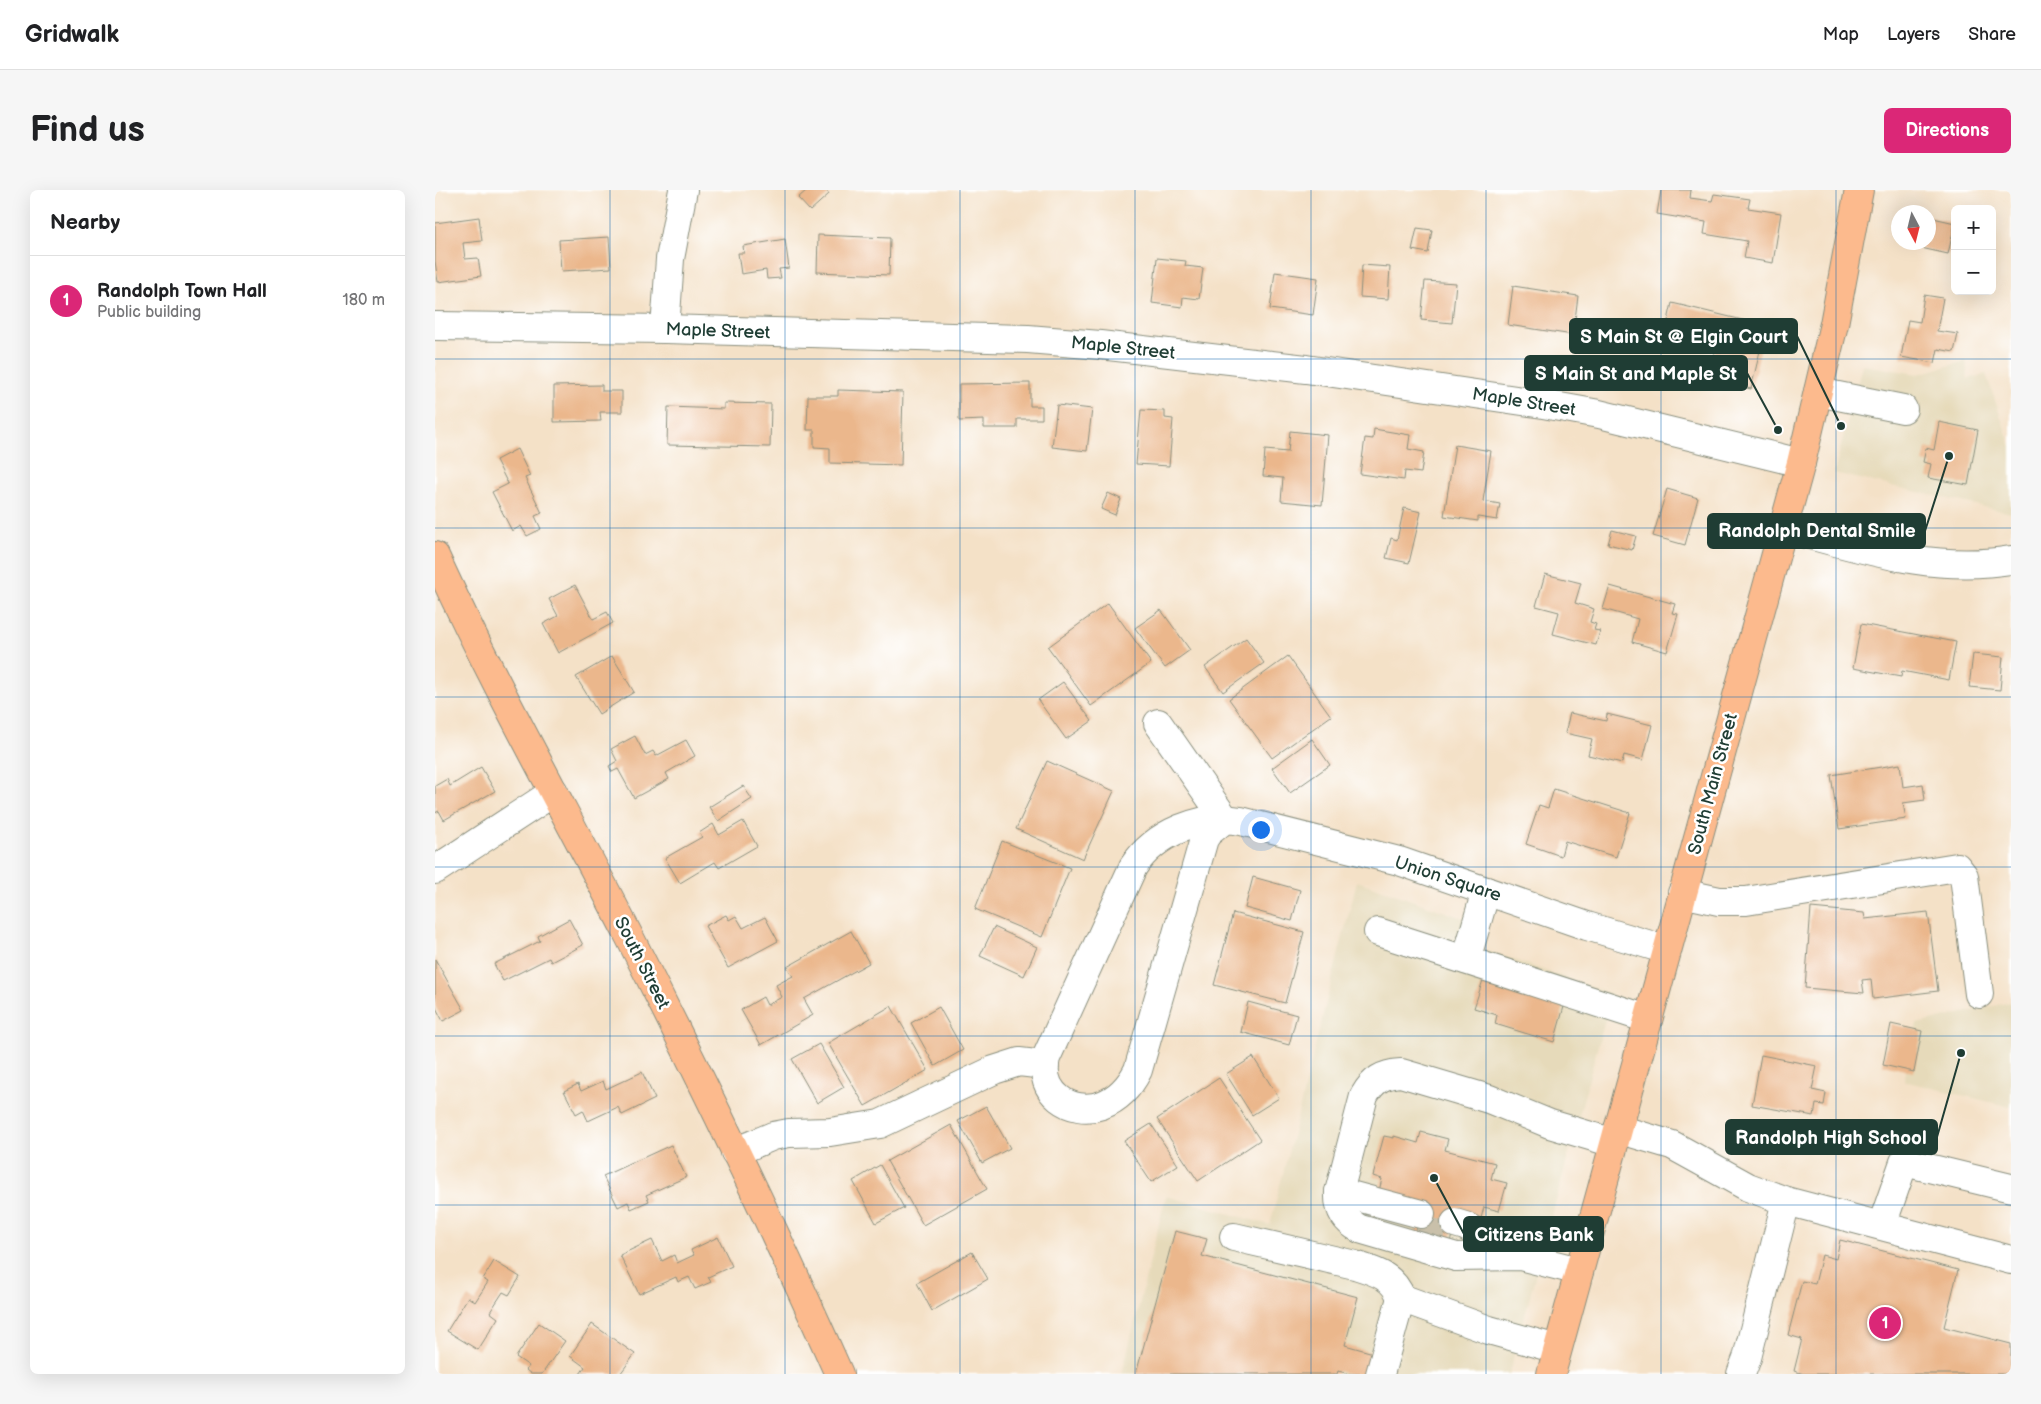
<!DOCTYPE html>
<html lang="en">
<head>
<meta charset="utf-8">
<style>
	:root { --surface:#fff; --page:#f6f6f6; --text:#202124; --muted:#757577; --line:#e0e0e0; --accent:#db2777 }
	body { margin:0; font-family:"Balsamiq Sans",sans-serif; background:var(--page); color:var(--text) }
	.controls { position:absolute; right:15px; top:15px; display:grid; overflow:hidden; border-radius:8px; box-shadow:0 5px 20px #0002 }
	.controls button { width:45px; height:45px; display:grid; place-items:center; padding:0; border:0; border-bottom:1px solid var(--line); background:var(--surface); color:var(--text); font:25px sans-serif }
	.compass { position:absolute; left:1456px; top:15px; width:45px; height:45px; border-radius:50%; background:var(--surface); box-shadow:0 5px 20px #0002; rotate:173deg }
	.you { position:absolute; left:825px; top:639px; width:18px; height:18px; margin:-12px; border:4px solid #fff; border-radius:50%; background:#1a73e8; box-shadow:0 0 0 8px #1a73e833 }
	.badge { display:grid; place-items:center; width:32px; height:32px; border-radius:50%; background:var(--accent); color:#fff; font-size:16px; font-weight:700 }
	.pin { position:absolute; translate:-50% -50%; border:2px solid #fff; box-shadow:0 1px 5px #0006 }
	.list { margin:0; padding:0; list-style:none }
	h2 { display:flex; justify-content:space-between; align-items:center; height:65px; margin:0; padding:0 20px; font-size:21px }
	h2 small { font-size:16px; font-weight:400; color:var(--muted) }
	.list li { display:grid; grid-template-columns:32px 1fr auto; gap:15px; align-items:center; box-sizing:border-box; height:90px; padding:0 20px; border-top:1px solid var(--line) }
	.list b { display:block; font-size:19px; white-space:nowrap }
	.list p { margin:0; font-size:16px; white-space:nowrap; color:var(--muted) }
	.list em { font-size:16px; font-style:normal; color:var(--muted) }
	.map { position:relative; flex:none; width:1576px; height:1184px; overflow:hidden; border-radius:8px }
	header { display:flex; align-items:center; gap:30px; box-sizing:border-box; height:70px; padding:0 25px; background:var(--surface); border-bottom:1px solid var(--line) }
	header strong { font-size:24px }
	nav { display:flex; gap:28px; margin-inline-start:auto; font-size:18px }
	.intro { display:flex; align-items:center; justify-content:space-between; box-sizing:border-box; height:120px; padding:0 30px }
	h1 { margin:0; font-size:35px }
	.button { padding:12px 22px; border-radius:8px; background:var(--accent); color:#fff; font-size:18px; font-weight:700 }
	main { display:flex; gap:30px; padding:0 30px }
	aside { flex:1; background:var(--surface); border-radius:8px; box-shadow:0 5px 20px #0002 }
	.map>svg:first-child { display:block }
	.built { fill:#e6daba }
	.building { fill:#ebb78c }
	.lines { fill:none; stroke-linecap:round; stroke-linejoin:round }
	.minor-tunnel { stroke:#c9c0aa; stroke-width:28; stroke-dasharray:28 14; stroke-linecap:butt }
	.minor-casing { stroke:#8a8f7e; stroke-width:30 }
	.major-casing { stroke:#8a8f7e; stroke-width:30 }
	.minor { stroke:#fff; stroke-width:28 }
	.major { stroke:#fcba8d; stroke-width:28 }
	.grid { fill:none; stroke:#1f6fb2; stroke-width:1; stroke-opacity:0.55 }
	.labels { text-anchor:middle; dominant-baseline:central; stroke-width:5; stroke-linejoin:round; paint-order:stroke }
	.street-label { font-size:18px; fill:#1f3d34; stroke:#fff }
	.leader { fill:none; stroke:#1f3d34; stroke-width:2 }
	.callout-dot { fill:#1f3d34; stroke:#fff; stroke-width:2 }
	.callout { fill:#1f3d34; stroke:#1f3d34; stroke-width:2 }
	.callout-label { font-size:19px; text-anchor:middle; font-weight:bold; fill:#fff }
</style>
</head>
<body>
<header>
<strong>Gridwalk</strong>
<nav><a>Map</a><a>Layers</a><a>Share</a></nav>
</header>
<div class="intro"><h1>Find us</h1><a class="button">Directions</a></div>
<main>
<aside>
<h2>Nearby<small></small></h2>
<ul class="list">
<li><span class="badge">1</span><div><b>Randolph Town Hall</b><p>Public building</p></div><em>180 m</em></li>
</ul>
</aside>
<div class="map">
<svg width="1576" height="1184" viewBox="0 0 1576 1184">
	<rect width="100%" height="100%" fill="#fff"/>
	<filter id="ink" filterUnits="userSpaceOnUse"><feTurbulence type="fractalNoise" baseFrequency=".02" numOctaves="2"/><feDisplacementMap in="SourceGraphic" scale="10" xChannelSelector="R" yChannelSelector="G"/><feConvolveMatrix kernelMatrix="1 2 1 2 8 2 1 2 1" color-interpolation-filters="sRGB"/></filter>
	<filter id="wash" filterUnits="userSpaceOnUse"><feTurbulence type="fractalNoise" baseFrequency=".0096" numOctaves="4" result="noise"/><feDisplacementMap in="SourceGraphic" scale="20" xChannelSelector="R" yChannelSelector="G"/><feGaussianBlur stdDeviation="1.12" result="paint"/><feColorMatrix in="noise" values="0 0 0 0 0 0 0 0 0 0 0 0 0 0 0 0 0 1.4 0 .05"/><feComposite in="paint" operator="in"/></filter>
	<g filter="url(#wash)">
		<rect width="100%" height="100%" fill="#f4e1c7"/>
		<g class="built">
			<path d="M1531 171 1533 189 1551 184 1576 257V323L1399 283 1427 175 1483 184Z"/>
			<path d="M922 691 1053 737 1047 759 1177 804 1074 1184H687L731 1006 835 1035Z"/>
			<path d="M1576 812V917L1469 891 1482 834Z"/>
		</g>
		<g id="blocks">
			<g class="building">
				<path d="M372 0H391L394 4 375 21 363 8Z"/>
				<path d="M1226 0H1256L1255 8 1277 11 1279 4 1315 9 1313 18 1346 23 1338 73 1309 68 1312 51 1269 44 1271 32 1222 24Z"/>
				<path d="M44 27 47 51 28 53 30 69 43 68 46 86 3 92 0 71V33Z"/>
				<path d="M1494 27 1520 33 1513 64 1486 58 1487 52H1494Z"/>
				<path d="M982 38 997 40 993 63 977 60Z"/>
				<path d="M383 45 455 48 454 85 382 82Z"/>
				<path d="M174 47 176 78 126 81 124 50Z"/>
				<path d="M350 49 354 78 344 79 346 88 332 89 331 80 306 84 303 63H309L308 56Z"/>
				<path d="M722 68 751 71 750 76 768 78 764 109 748 107 747 117 717 113Z"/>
				<path d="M927 75 955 77 953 109 925 107Z"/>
				<path d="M840 82 883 88 878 125 835 119Z"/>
				<path d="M990 91 1021 93 1017 133 986 130Z"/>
				<path d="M1078 96 1143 106 1138 145 1073 135Z"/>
				<path d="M1489 105 1508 108 1502 141 1523 144 1519 162 1503 159 1500 173 1466 167 1473 130 1485 132Z"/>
				<path d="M1237 113 1316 132 1313 144 1328 148 1316 199 1273 189 1283 147 1232 135Z"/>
				<path d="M595 193V216H607V229H582V238H549V230L524 231V194Z"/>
				<path d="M167 195V201H187V222H165L166 231 119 232V196Z"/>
				<path d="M403 200 468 202 466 275 395 273V258L379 257V240H372L373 206H403Z"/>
				<path d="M289 213 336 214 335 257 232 255 233 217 289 219Z"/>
				<path d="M622 215 657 219 652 261 617 257Z"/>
				<path d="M706 220 730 221V228L738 229 734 276 701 274Z"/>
				<path d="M1504 232 1543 240 1533 295 1493 288 1496 274 1488 272 1491 258 1499 260Z"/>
				<path d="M939 239 975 245 973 259 989 262 986 283 970 281 969 290 925 284 930 248 938 249Z"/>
				<path d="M855 241 893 245 887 315 846 311 848 288 828 286 830 260 853 262Z"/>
				<path d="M1020 255 1056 261 1048 311 1065 314 1062 330 1043 327V331L1009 326Z"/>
				<path d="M82 259 95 286 90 288 107 323 100 326 106 339 92 346 86 336 77 341 57 302 73 294 61 270Z"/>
				<path d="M1232 299 1263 308 1250 355 1218 346Z"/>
				<path d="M673 303 686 309 680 325 666 319Z"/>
				<path d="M969 318 986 322 974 373 951 368 956 348 962 350Z"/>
				<path d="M1177 340 1201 346 1197 360 1173 354Z"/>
				<path d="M1110 384 1146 393 1140 413 1159 419 1155 432 1161 434 1159 440 1165 441 1161 455 1118 444 1124 422 1101 416Z"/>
				<path d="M140 395 158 429 172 422 178 433 123 463 108 434 123 426 114 409Z"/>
				<path d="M1175 396 1240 414 1237 423 1243 424 1232 462 1197 452 1203 429 1168 419Z"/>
				<path d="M673 413 716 473 656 516 613 457Z"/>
				<path d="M726 420 755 460 730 478 700 438Z"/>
				<path d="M1426 434 1521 452 1514 490 1467 481 1466 487 1418 478Z"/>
				<path d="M811 448 829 473 788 502 770 477Z"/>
				<path d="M1538 464 1568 467 1565 500 1534 497Z"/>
				<path d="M177 466 199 502 164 524 141 487Z"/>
				<path d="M853 466 896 526 837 568 794 509Z"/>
				<path d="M628 492 657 531 631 549 603 510Z"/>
				<path d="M1135 523 1171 531 1172 524 1217 535 1208 570 1189 565 1187 573 1153 565 1157 549 1130 543Z"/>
				<path d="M200 546 210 565 218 561 221 566 251 550 260 566 231 583 234 589 199 608 183 579 177 582 174 576 182 571 176 559Z"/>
				<path d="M877 549 895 575 855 603 837 578Z"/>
				<path d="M612 571 679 601 648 669 581 639Z"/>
				<path d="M1465 574 1468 597 1488 594 1490 610 1468 613 1471 629 1404 639 1396 585Z"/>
				<path d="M46 577 60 601 9 630 4 621 0 623V596L12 589 15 596Z"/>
				<path d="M308 596 317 609 283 631 274 617Z"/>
				<path d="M1119 599 1195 623 1181 667 1130 651 1126 666 1091 654 1104 615 1113 618Z"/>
				<path d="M308 631 322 656 284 678 280 672 245 693 230 668 267 647 264 643 278 634 284 645Z"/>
				<path d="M567 651 635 678 607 747 540 719Z"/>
				<path d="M818 687 865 700 857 731 810 718Z"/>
				<path d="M1376 718 1429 723 1430 729 1493 722 1503 801 1438 809 1436 789 1427 790 1429 803 1370 798Z"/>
				<path d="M798 723 869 742 850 813 779 795Z"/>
				<path d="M291 725 294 730 301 726 308 738 330 727 343 751 293 778 270 736Z"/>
				<path d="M134 729 148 755 116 772 114 768 68 791 59 774 105 751 103 746Z"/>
				<path d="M559 737 602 757 589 786 545 766Z"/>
				<path d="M416 741 434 773 369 809 378 825 326 855 306 820 328 807 332 815 347 807 341 795 358 786 352 777Z"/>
				<path d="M0 769 29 820 8 831 0 816Z"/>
				<path d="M1048 790 1130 813 1119 852 1060 834 1062 825 1039 818Z"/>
				<path d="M813 812 862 825 854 855 806 842Z"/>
				<path d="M456 816 493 880 430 916 393 853Z"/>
				<path d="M504 817 528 860 500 876 476 833Z"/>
				<path d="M1456 834 1487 841 1479 882 1448 875Z"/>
				<path d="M384 854 409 897 382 913 357 869Z"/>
				<path d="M1326 865 1382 876 1377 900 1391 903 1389 915 1381 914 1379 926 1317 915Z"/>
				<path d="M818 867 844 908 817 925 791 884Z"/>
				<path d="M207 882 220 909 187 925 183 917 153 931 148 920 141 924 129 901 143 894 146 901 168 891 171 899Z"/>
				<path d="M784 888 825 950 763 991 722 929Z"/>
				<path d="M551 916 575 958 547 973 523 931Z"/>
				<path d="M716 934 743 975 716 992 689 951Z"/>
				<path d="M516 935 552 999 488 1035 452 971Z"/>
				<path d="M986 942 1013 949 1010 960 1060 973 1056 989 1072 993 1064 1021 1049 1017 1045 1032 1022 1026 1014 1056 979 1047 988 1017 943 1005 947 989 938 986 949 946 959 948V946L983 953Z"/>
				<path d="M236 955 251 987 211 1005 214 1011 196 1019 193 1012 183 1017 168 986Z"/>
				<path d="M445 975 469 1018 441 1033 418 991Z"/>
				<path d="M740 1041 772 1049 767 1066 923 1107 910 1155 942 1164 936 1184H915L903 1181 902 1184H701Z"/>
				<path d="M283 1047 297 1076 273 1087 276 1092 260 1099 254 1087 243 1092 241 1087 204 1104 185 1065 217 1050 227 1071 239 1065 242 1073 259 1065 256 1060Z"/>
				<path d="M1405 1050 1523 1080 1509 1137 1576 1154V1184H1369L1359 1181 1367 1149 1353 1145 1367 1091 1380 1094 1387 1065 1401 1069Z"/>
				<path d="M537 1062 553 1089 497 1121 482 1093Z"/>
				<path d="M59 1071 85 1087 74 1105 68 1102 55 1122 63 1128 43 1160 12 1141 33 1107 40 1112 53 1092 48 1089Z"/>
				<path d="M104 1133 130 1151 107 1184H96L91 1180 94 1176 81 1167Z"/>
				<path d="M157 1134 200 1164 185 1184H145L150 1177 135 1166Z"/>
			</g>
		</g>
	</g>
	<g filter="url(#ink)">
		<use href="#blocks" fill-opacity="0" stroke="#8a8f7e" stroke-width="1"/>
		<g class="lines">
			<path class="minor-tunnel" d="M982 1038 1016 1047"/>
			<defs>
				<g id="minor">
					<path d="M0 136 230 139 593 149 665 155 871 179 1108 214 1164 224 1366 273"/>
					<path d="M230 139 235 69 248 0"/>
					<path d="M1383 202 1468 219"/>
					<path d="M1348 338C1426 358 1495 383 1576 370"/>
					<path d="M723 533 790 629"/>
					<path d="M790 629 773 643 769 649 703 880C695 896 683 909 667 915 635 926 603 902 611 868L698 677C720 643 766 624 806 631L964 671 1152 736 1232 760"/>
					<path d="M0 680 119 602"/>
					<path d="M1247 703 1284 711H1311L1522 677 1529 686 1544 804"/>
					<path d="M943 742 1213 829"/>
					<path d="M1031 770 1051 701"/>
					<path d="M1183 939 1237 955 1313 997 1351 1011 1312 1168 1306 1184"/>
					<path d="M300 962 338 946 354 943 395 942 445 934 559 880 584 872 610 875"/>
					<path d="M904 1002 986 1024"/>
					<path d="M1351 1011 1576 1070"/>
					<path d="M1020 1033 1030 1036 1084 1065"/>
					<path d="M1447 1035 1469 972 1576 998"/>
					<path d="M799 1047 920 1075C939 1081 959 1086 966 1108"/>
					<path d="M1144 1081 1085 1066 1021 1067 925 1039C910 1031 903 1019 904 1002L929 906C938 890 948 884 966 883L1054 909 1115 934 1179 953"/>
					<path d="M945 1184 966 1108 1054 1140 1122 1159"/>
				</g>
				<g id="major">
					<path d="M0 366C59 495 129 619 194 746 267 890 338 1036 404 1184"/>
					<path d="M1116 1184 1366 273 1399 134 1424 0"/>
				</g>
			</defs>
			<use href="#minor" class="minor-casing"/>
			<use href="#major" class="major-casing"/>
			<use href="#minor" class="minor"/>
			<use href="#major" class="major"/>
		</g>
	</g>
	<path class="grid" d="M175 0V1184M350 0V1184M525 0V1184M700 0V1184M876 0V1184M1051 0V1184M1226 0V1184M1401 0V1184M0 169H1576M0 338H1576M0 507H1576M0 677H1576M0 846H1576M0 1015H1576"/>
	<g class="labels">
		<g class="street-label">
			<text transform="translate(283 141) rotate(2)">Maple Street</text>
			<text transform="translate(688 158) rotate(6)">Maple Street</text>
			<text transform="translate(1089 212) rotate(9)">Maple Street</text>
			<text transform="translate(1278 594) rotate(-75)">South Main Street</text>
			<text transform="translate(1013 689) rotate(18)">Union Square</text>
			<text transform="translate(207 773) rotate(63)">South Street</text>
		</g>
	</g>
	<path class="leader" d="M1406 236L1362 146M1343 240L1312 183M1514 266L1490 341M1526 863L1502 947M999 988L1029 1044"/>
	<g class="callout-dot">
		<circle cx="1406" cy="236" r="5"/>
		<circle cx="1343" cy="240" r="5"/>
		<circle cx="1514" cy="266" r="5"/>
		<circle cx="1526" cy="863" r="5"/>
		<circle cx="999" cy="988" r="5"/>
	</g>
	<g class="callout">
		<rect x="1135" y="129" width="227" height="34" rx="5"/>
		<rect x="1090" y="166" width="222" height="34" rx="5"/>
		<rect x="1273" y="324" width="217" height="34" rx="5"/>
		<rect x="1291" y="930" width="211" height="34" rx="5"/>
		<rect x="1029" y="1027" width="139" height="34" rx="5"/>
	</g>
	<g class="callout-label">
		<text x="1249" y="153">S Main St @ Elgin Court</text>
		<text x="1201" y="190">S Main St and Maple St</text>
		<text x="1382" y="347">Randolph Dental Smile</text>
		<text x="1396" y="954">Randolph High School</text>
		<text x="1099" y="1051">Citizens Bank</text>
	</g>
</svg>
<div class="controls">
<button>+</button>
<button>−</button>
</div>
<svg class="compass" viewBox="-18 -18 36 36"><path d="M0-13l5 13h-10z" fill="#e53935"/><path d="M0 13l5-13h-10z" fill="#757577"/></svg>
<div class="you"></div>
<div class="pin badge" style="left:1450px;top:1133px">1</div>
</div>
</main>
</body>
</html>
